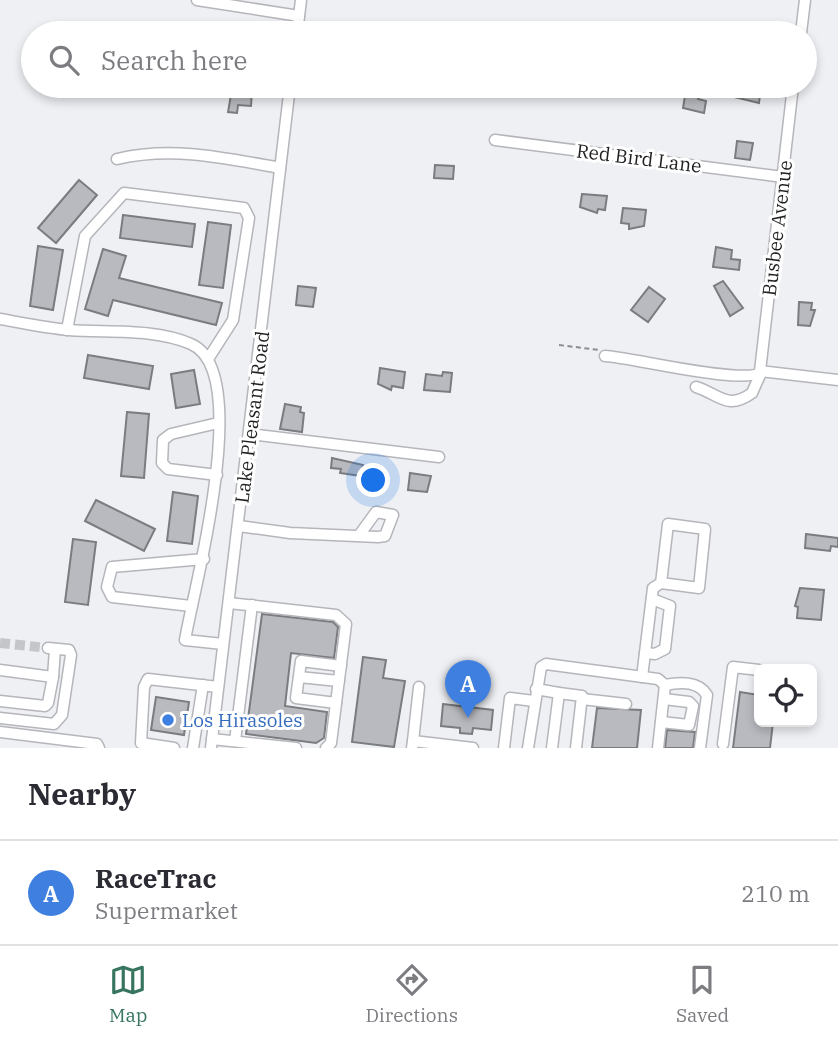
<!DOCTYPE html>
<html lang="en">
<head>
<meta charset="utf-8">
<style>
	:root { --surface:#fff; --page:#f7f7f7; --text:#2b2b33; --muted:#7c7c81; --line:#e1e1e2; --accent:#38755f }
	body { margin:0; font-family:"IBM Plex Serif",serif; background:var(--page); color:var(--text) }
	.controls { position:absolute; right:21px; bottom:21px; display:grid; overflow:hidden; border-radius:10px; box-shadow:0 4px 10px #0003 }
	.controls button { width:63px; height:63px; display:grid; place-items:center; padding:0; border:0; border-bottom:2px solid var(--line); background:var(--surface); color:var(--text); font:35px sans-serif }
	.you { position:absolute; left:374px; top:481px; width:24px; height:24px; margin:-18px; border:5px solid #fff; border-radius:50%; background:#1a73e8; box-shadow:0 0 0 10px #1a73e833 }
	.badge { display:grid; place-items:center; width:46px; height:46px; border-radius:50%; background:var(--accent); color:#fff; font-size:23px; font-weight:700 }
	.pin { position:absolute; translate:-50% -58px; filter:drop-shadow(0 2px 4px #0008) }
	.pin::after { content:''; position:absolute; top:37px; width:24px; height:21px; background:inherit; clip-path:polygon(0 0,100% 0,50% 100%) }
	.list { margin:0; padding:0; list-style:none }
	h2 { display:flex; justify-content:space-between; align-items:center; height:91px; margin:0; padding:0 28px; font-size:30px }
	h2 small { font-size:23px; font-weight:400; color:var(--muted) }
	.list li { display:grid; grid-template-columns:46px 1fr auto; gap:21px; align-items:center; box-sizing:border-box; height:105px; padding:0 28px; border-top:2px solid var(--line) }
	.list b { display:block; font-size:26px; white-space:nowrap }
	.list p { margin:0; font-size:23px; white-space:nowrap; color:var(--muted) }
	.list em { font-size:23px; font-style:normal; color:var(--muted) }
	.icon { flex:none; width:38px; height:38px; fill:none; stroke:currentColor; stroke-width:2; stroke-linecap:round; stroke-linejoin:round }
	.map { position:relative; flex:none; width:838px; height:748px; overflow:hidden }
	.search { position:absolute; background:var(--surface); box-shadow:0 4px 10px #0003; left:21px; right:21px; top:21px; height:77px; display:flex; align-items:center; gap:18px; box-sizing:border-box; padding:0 24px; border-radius:38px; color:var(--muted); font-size:26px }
	.sheet { height:196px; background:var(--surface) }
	nav { display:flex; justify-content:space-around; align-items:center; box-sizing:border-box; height:98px; border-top:2px solid var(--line); background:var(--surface); font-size:19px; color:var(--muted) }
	nav a { display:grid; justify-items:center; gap:4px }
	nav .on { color:var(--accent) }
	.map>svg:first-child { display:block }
	.building { fill:#b9babf; stroke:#7a7c7f; stroke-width:2 }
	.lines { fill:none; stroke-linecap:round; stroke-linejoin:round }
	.minor-tunnel { stroke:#c4c6ca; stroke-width:10; stroke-dasharray:10 5; stroke-linecap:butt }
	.minor-casing { stroke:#b5b6bb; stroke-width:13 }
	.path { stroke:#8a8c8e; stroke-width:2; stroke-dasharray:5 3.5; stroke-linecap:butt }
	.minor { stroke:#fff; stroke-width:10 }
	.shop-dot { fill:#3f7fe0; stroke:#fff; stroke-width:2.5 }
	.labels { text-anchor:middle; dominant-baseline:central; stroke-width:6; stroke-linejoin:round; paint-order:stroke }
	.street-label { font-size:19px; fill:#1e1f20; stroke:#fff }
	.shop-label { font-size:19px; fill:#366cbe; stroke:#fff; text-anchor:start }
</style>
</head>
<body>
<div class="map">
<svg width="838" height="748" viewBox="0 0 838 748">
	<rect width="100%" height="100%" fill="#eef0f4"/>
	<g class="building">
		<path d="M746 86H761L759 103 734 97V90L745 91Z"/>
		<path d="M232 89 252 91 251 106 238 105 237 113 228 112Z"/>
		<path d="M692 92 699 94 698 99 706 101 704 113 683 108 685 96 691 97Z"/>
		<path d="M737 141 753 143 750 160 735 158Z"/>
		<path d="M435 165 454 166 453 179 434 178Z"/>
		<path d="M79 180 97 195 56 243 38 228Z"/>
		<path d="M582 194 607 196 605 210 598 209 597 213 580 207Z"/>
		<path d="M623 208 646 210 644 226 629 229V224L621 223Z"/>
		<path d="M123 215 195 224 192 247 120 238Z"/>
		<path d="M208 222 231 225 223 288 199 285Z"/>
		<path d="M38 246 63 250 53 310 30 306Z"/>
		<path d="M716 247 732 250 731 259 740 260 739 270 713 267Z"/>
		<path d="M103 249 126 256 119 278 222 303 216 325 113 300 108 316 85 309Z"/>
		<path d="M723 281 743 308 730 316 714 286Z"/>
		<path d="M298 286 316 288 313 307 296 305Z"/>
		<path d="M649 287 665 299 648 322 631 310Z"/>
		<path d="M799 302 812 303 811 310H815L810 326 798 325Z"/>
		<path d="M88 355 153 366 149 389 84 378Z"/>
		<path d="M380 368 405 372 403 388 392 386 391 390 378 384Z"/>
		<path d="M194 370 200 404 176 408 171 374Z"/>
		<path d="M443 372 452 373 450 392 424 390 426 374 442 376Z"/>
		<path d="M285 404 301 407 300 412 304 413 302 432 280 429Z"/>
		<path d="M127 412 149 414 144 478 121 476Z"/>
		<path d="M332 458 363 465 361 476 340 473 341 469 331 468Z"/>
		<path d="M410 473 431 476 427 492 408 490Z"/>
		<path d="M173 492 198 496 192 544 167 541Z"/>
		<path d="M96 500 155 529 144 551 85 521Z"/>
		<path d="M806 534 838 538V547L831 546 830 551 805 548Z"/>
		<path d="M73 539 96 542 88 605 65 602Z"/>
		<path d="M800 588 824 590 821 620 797 618 798 607 795 606Z"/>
		<path d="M262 614 333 622 338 627 334 658 291 653 285 706 327 712 324 738 316 743 246 734Z"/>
		<path d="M363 657 386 660 383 678 405 681 394 747 352 742Z"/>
		<path d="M740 692 759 695V722H773L770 748H733Z"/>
		<path d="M156 697 189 702 184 735 151 730Z"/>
		<path d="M443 704 493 710 491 730 473 728 472 734 460 733V728L441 726Z"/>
		<path d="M597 708 641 710 637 748H592Z"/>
		<path d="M667 730 695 732 693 748H665Z"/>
	</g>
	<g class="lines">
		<path class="minor-tunnel" d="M0 643 48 648"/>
		<defs>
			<g id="minor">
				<path d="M197 0 299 16"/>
				<path d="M297 33 301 0"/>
				<path d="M801 33 805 0"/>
				<path d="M793 86 760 371 838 380"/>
				<path d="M495 140 783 177"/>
				<path d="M117 159C173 146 225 158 280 168"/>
				<path d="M0 319C23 323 46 328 69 330 108 333 154 328 191 344 254 371 194 587 185 640L223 644"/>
				<path d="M67 330 85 236 124 193 244 208 249 218 233 320 208 359"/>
				<path d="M605 356C631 357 749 387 763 371"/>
				<path d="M696 387C719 394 727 411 752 393L760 375"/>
				<path d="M250 434 439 457"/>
				<path d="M217 475 168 469 162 463 163 440 171 434 218 423"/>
				<path d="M239 526 290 533 378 537 385 536 393 515 376 512 360 534"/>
				<path d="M229 603 336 615 346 624 331 743 326 748"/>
				<path d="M191 606 112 597 107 587 112 567 204 559"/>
				<path d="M645 653 655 654 665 649 670 606 652 599"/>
				<path d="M0 670 53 677 48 703 45 706 0 701"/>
				<path d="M53 677 55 649"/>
				<path d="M299 677 339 681"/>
				<path d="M642 677 653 588 661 583 668 524 705 529 699 588 661 583"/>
				<path d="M665 685C679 682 699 681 707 695L700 748"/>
				<path d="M536 689 559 693"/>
				<path d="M582 699 626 704"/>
				<path d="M336 703 296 698 301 661 341 666"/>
				<path d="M0 718 54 724 62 715 71 655 69 650 48 648"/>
				<path d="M661 722 689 725 693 706 689 702 664 699"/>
				<path d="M0 732 97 744 99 748"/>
				<path d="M212 739 296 748"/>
				<path d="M235 741 252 605"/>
				<path d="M413 741 419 687"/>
				<path d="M723 744 733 667 759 670"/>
				<path d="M174 748 141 743 144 687 148 679 218 687"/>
				<path d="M193 748 203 685"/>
				<path d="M211 748 290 86"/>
				<path d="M412 748 413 741 473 748"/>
				<path d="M504 748 510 698 534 701"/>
				<path d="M528 748 541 667 546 664 658 679 665 685"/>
				<path d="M552 748 559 693 582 696 576 748"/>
				<path d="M658 748 665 685"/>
			</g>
		</defs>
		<use href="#minor" class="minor-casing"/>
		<path class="path" d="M559 345 599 350"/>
		<use href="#minor" class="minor"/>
	</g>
	<circle class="shop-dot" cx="168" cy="720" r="7"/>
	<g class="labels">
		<g class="street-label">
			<text transform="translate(639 158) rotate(7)">Red Bird Lane</text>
			<text transform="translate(777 228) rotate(-83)">Busbee Avenue</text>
			<text transform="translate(252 417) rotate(-83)">Lake Pleasant Road</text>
		</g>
		<g class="shop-label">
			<text x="182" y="720">Los Hirasoles</text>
		</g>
	</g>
</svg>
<div class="controls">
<button><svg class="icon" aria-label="locate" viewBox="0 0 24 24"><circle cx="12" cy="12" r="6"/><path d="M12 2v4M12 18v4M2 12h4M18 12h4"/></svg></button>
</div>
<div class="you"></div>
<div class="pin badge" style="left:468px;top:718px;background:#3f7fe0">A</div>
<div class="search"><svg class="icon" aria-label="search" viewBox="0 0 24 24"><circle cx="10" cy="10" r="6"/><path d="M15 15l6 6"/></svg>Search here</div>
</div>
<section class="sheet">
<h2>Nearby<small></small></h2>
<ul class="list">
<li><span class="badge" style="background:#3f7fe0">A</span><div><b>RaceTrac</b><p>Supermarket</p></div><em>210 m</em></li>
</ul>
</section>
<nav>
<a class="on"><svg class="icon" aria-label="map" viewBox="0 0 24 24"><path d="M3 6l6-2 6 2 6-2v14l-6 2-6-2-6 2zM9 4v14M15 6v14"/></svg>Map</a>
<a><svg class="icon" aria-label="directions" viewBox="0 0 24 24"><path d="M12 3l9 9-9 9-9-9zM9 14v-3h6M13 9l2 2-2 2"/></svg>Directions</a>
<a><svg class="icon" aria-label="saved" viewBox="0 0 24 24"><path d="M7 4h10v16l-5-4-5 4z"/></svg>Saved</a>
</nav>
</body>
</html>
